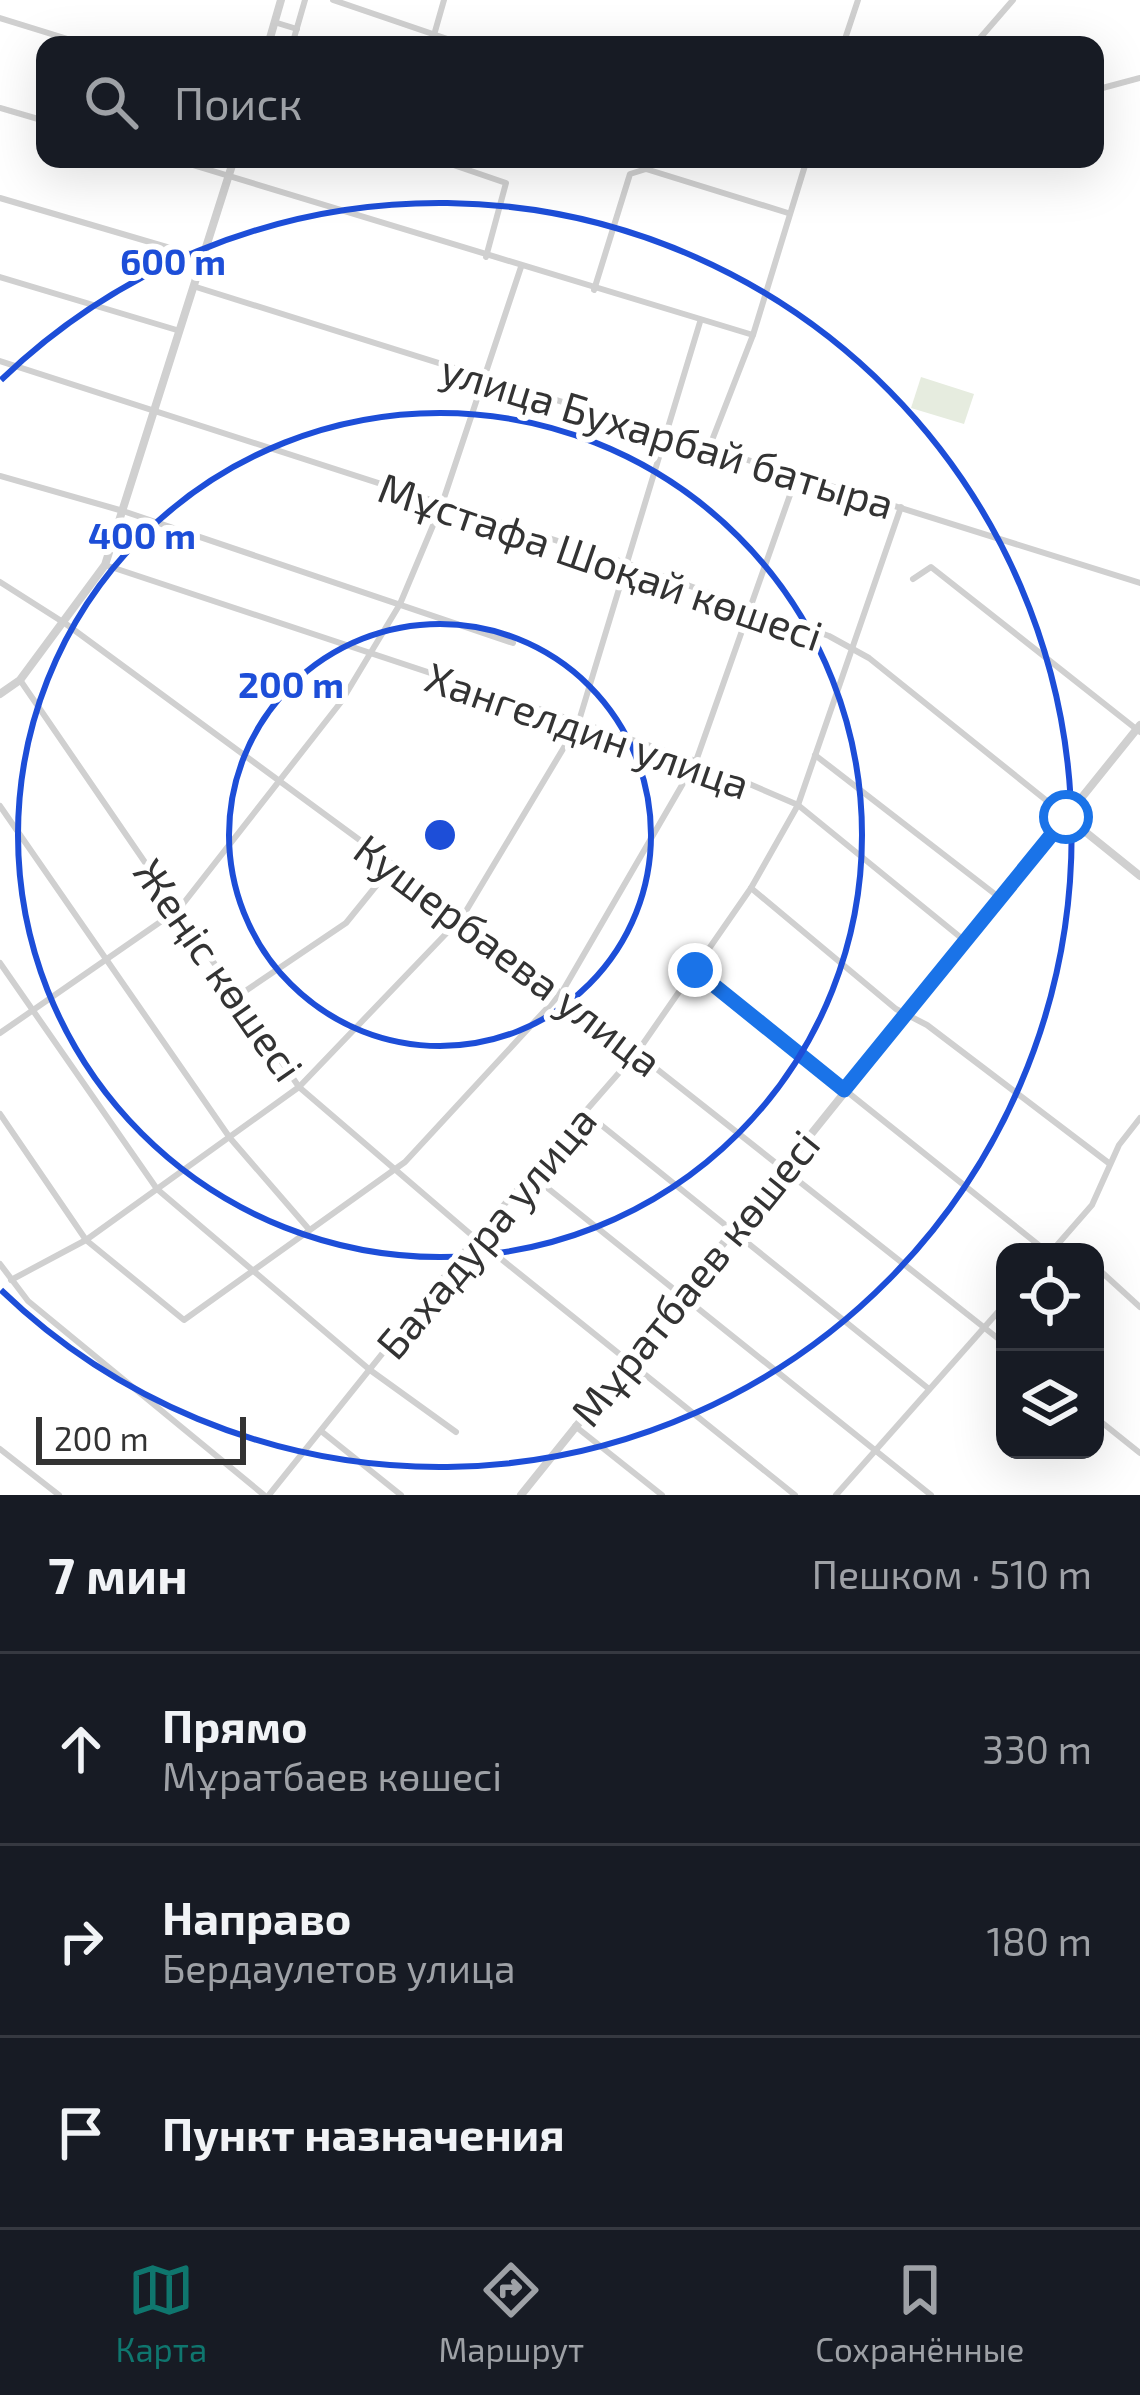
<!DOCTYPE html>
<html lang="ru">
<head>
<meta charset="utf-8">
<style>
	:root { --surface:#171b24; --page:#242831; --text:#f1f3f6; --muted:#9ea1a6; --line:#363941; --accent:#0f766e }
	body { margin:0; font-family:"Exo 2",sans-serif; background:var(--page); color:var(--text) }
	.controls { position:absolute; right:36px; bottom:36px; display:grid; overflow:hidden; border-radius:24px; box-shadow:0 12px 48px #0002 }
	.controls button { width:108px; height:108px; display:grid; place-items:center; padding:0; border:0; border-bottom:3px solid var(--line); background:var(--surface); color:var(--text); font:60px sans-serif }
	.scale { position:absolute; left:36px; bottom:30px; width:210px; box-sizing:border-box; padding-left:12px; border:6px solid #333; border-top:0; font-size:33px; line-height:42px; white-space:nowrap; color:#333; -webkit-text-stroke:9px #fff; paint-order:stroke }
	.stop { position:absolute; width:36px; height:36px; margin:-27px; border:9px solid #1a73e8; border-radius:50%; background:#fff }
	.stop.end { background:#1a73e8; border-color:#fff; box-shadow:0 3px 12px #0008 }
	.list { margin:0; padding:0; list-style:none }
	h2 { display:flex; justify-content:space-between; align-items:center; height:156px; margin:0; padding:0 48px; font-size:51px }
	h2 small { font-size:39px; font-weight:400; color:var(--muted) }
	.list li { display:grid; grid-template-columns:78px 1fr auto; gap:36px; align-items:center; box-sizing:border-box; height:192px; padding:0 48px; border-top:3px solid var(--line) }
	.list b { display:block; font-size:45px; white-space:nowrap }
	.list p { margin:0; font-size:39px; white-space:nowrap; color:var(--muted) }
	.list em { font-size:39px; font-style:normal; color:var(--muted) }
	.icon { flex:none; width:66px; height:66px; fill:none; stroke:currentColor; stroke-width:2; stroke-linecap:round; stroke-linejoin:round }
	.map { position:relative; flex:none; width:1140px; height:1495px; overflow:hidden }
	.search { position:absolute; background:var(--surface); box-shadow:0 12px 48px #0002; left:36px; right:36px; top:36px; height:132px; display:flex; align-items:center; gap:30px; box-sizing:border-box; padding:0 42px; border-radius:24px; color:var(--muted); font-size:45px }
	.sheet { height:732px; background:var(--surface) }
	nav { display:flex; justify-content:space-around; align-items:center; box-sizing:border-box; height:168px; border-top:3px solid var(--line); background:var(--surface); font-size:33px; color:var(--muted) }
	nav a { display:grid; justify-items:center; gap:6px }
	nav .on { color:var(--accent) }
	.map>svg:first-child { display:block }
	.pitch { fill:#e6ecdf }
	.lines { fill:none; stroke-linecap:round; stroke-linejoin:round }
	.minor { stroke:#d0d0d0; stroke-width:6 }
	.tertiary { stroke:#d0d0d0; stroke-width:8 }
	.route { stroke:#1a73e8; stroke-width:15 }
	.ring { fill:none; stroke:#1d4ed8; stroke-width:6 }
	.labels { text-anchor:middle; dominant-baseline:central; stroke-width:12; stroke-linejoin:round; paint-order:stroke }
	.street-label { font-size:42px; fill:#333; stroke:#fff }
	.centre { fill:#1d4ed8; stroke:#fff; stroke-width:6 }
	.ring-label { font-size:36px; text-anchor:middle; font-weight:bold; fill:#1d4ed8; stroke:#fff; stroke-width:12; stroke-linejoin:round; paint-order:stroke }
</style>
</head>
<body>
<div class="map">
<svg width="1140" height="1495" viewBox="0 0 1140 1495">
	<rect width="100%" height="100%" fill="#fff"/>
	<path class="pitch" d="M921 377 974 394 964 424 911 408Z"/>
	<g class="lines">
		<g class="minor">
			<path d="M333 0 465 45"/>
			<path d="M0 18 87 45"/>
			<path d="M274 22 297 29"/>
			<path d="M434 35 444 0"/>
			<path d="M292 45 305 0"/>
			<path d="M843 45 858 0"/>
			<path d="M974 45 1013 0"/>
			<path d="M1095 90 1140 78"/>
			<path d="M0 108 45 121"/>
			<path d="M173 159 753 335"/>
			<path d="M436 159 506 183 486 257"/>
			<path d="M0 198 204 258"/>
			<path d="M0 277 180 331"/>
			<path d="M196 287 1140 583"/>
			<path d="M594 290 630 174 646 169 788 213"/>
			<path d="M0 361 626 563 829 636 869 658 1067 817"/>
			<path d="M709 448 753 335 807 159"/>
			<path d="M0 476 123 511 513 643"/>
			<path d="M105 565 696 761 798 805 965 941"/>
			<path d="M913 579 931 567 1140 732"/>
			<path d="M0 582 66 624 463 916 1005 1344"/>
			<path d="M20 680 299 1087 475 1238 795 1495"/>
			<path d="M815 755 1000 898"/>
			<path d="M0 806 230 1138 307 1227"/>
			<path d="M751 888 896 1009 927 1025 1110 1164"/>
			<path d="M0 963 157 1189 370 1370 456 1432"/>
			<path d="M695 970 1040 1246 1079 1252"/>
			<path d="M238 996 346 923 393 865"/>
			<path d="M0 1033 179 909 341 702 400 604 442 504 521 267"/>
			<path d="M585 1112 929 1389"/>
			<path d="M0 1114 86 1240 184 1320 405 1162 562 992 696 761 796 478"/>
			<path d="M530 1174 931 1495"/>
			<path d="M1051 1252 1092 1205 1119 1145 1140 1118"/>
			<path d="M0 1264 28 1301 264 1495"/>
			<path d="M1095 1266 1140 1307"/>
			<path d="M11 1280 86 1240 299 1087 463 916 578 724 700 322"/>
			<path d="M1095 1417 1140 1453"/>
			<path d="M575 1426 662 1495"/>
			<path d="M321 1431 401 1495"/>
			<path d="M0 1449 59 1495"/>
			<path d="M269 1495 475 1238 638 1051 751 888 798 805 901 507"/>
			<path d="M836 1495 1005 1304"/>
		</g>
		<g class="tertiary">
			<path d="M268 45 281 0"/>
			<path d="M0 694 20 680 105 565 234 159"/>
			<path d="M1067 817 1140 876"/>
			<path d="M521 1495 1140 725"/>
		</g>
	</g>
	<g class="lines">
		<path class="route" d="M695 970 844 1090 1066 817"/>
	</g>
	<g class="ring">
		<circle cx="440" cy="835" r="211"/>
		<circle cx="440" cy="835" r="422"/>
		<path d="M1 380A632 632 0 1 1 1 1290"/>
	</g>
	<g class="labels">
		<g class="street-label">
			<text transform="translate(668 435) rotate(17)">улица Бухарбай батыра</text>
			<text transform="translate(601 560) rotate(19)">Мұстафа Шоқай көшесі</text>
			<text transform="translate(588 729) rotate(19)">Хангелдин улица</text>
			<text transform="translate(509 954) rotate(37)">Кушербаева улица</text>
			<text transform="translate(220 969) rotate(55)">Жеңіс көшесі</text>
			<text transform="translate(485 1231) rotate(-50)">Бахадура улица</text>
			<text transform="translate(694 1277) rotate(-51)">Мұратбаев көшесі</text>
		</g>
	</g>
	<circle cx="440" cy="835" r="18" class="centre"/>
	<g class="ring-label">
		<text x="173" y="275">600 m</text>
		<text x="142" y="549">400 m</text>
		<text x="291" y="698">200 m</text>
	</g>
</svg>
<div class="controls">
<button><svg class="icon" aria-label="locate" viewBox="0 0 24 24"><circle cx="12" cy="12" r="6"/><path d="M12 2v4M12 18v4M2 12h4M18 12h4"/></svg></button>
<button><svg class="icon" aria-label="layers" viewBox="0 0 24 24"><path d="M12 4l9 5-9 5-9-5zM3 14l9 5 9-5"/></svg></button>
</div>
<div class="scale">200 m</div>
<div class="stop" style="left:1066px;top:817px"></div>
<div class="stop end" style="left:695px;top:970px"></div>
<div class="search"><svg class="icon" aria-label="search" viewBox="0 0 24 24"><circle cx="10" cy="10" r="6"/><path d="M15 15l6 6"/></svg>Поиск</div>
</div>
<section class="sheet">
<h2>7 мин<small>Пешком · 510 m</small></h2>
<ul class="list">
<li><svg class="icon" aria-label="ahead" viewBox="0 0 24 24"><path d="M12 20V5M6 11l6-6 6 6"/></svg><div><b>Прямо</b><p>Мұратбаев көшесі</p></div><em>330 m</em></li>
<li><svg class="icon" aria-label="right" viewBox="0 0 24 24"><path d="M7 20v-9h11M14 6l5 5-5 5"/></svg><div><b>Направо</b><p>Бердаулетов улица</p></div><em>180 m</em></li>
<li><svg class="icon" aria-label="arrive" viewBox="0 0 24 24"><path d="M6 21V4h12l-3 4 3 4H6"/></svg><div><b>Пункт назначения</b></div></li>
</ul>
</section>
<nav>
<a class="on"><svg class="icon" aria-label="map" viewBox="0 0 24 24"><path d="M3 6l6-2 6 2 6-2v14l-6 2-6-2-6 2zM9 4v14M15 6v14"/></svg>Карта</a>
<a><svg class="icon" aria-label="directions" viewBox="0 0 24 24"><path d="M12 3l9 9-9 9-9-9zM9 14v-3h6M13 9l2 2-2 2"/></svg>Маршрут</a>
<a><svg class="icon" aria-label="saved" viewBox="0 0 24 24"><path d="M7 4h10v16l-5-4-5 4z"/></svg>Сохранённые</a>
</nav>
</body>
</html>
